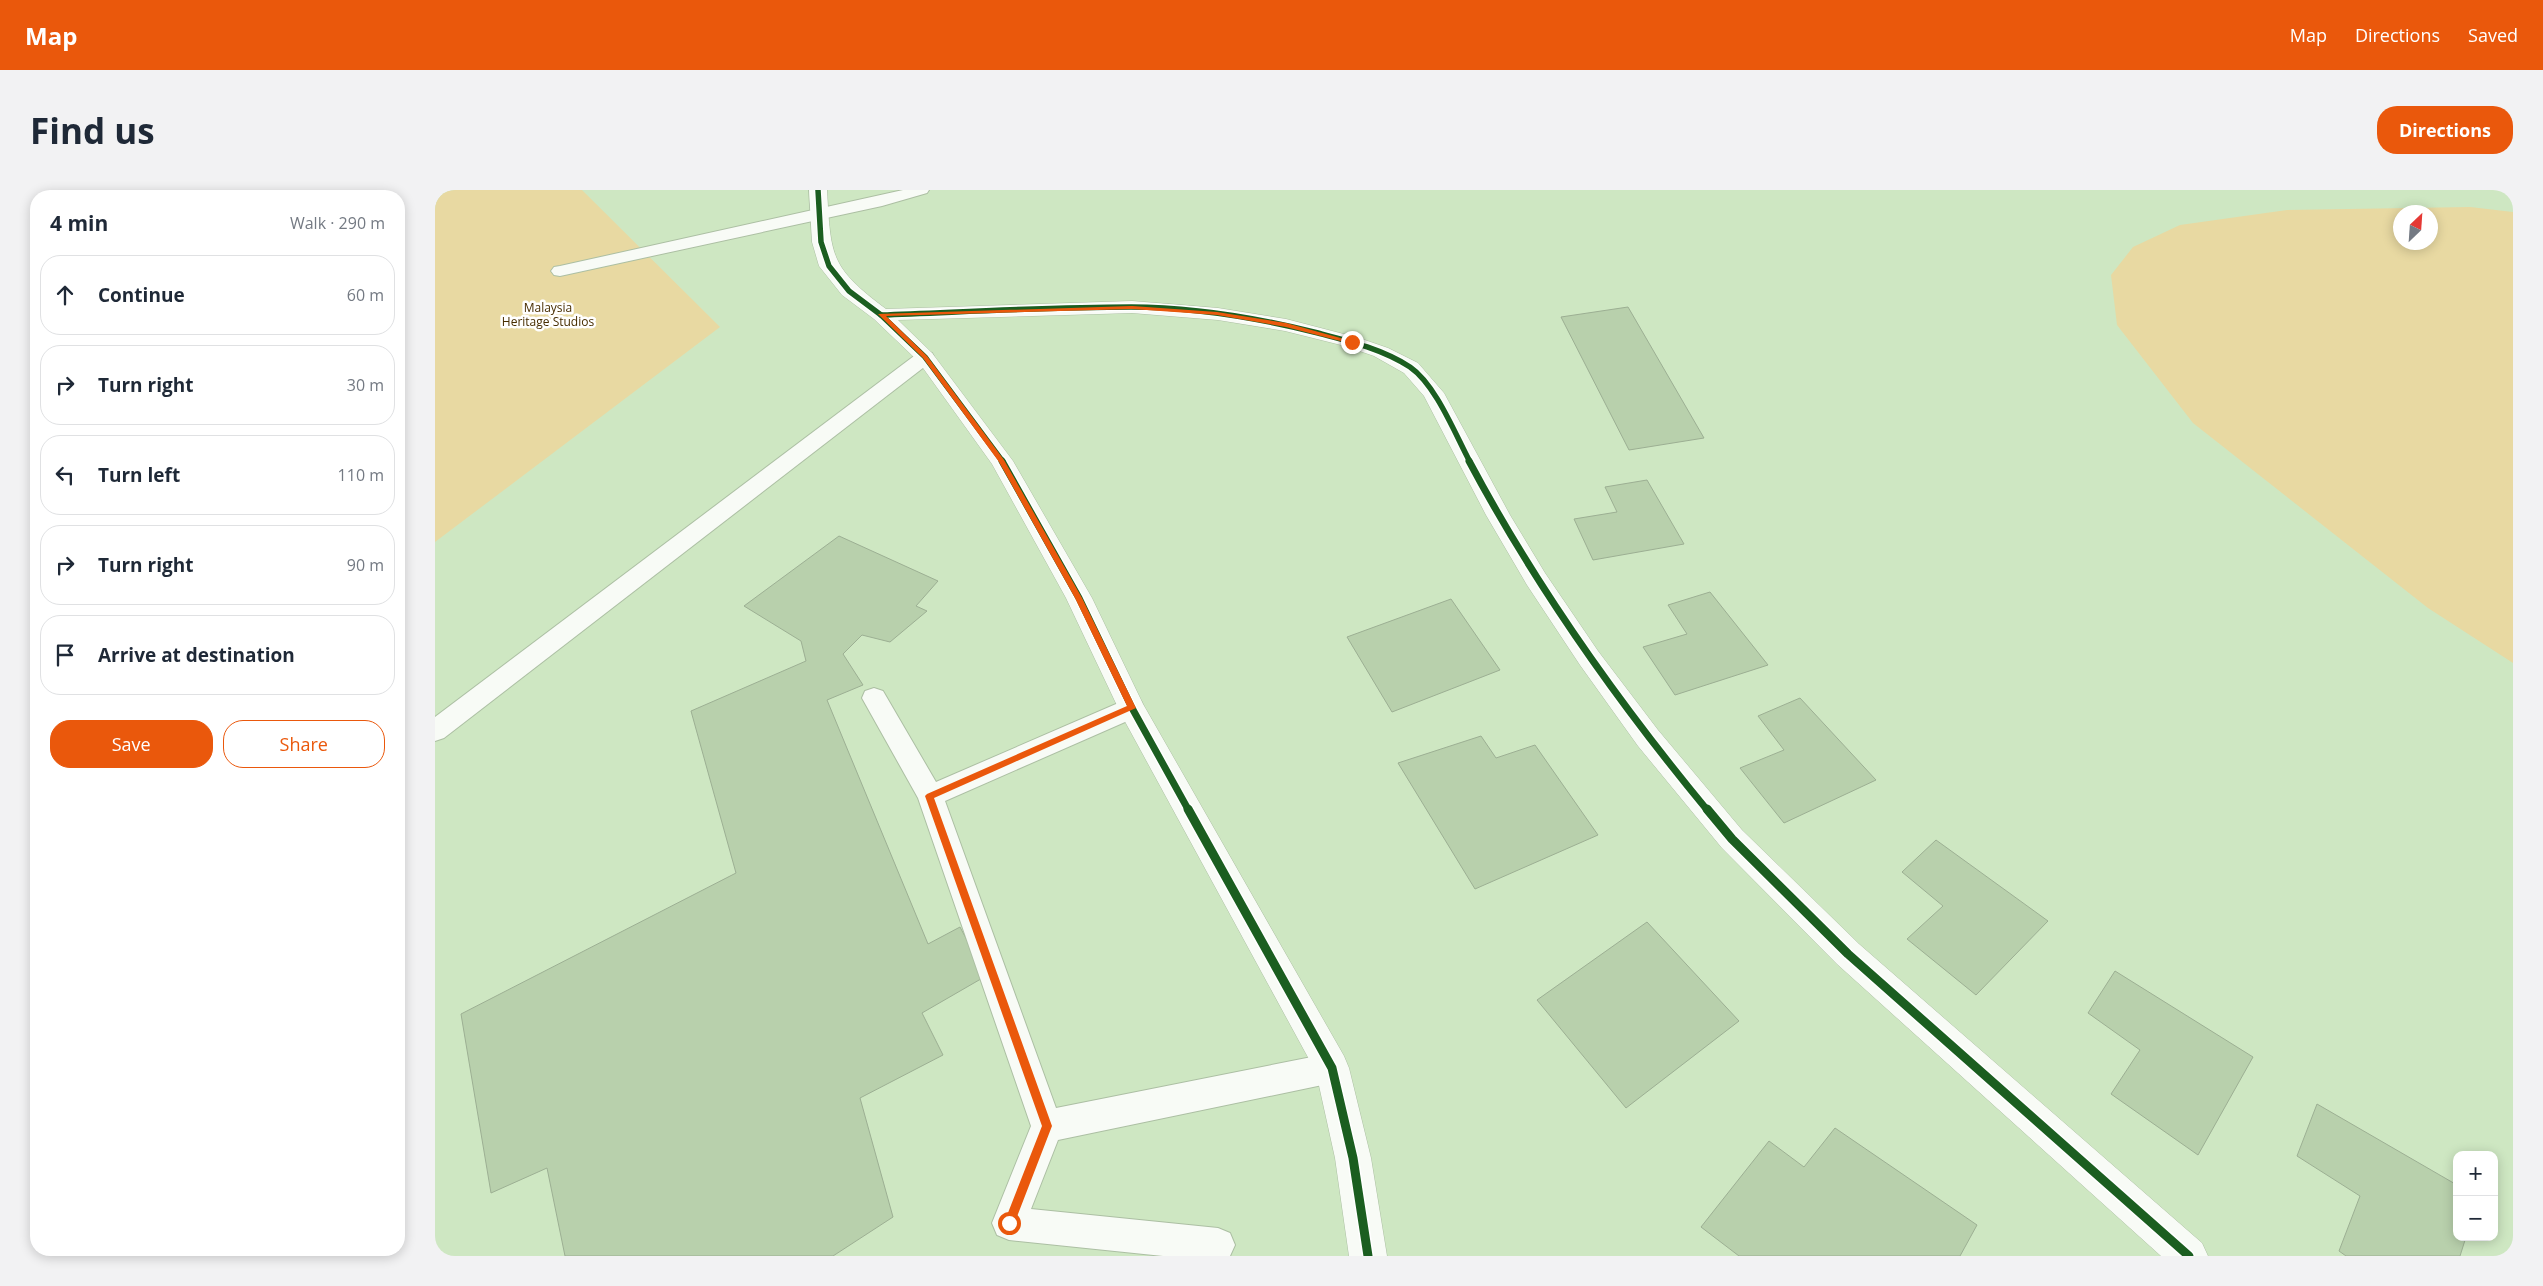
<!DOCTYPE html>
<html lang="en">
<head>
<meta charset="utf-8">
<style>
	:root { --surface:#fff; --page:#f2f2f3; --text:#1f2937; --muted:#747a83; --line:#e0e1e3; --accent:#ea580c }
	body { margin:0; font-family:"Open Sans",sans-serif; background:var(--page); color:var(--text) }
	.controls { position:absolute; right:15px; bottom:15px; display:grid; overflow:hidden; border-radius:10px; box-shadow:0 2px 12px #0003 }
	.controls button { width:45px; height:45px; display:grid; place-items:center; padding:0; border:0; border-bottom:1px solid var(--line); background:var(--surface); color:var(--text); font:25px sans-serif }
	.compass { position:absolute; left:1958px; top:15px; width:45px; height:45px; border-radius:50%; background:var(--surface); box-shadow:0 2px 12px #0003; rotate:25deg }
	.stop { position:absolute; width:15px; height:15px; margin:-11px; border:4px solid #ea580c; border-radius:50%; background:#fff }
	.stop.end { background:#ea580c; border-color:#fff; box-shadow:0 1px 5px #0008 }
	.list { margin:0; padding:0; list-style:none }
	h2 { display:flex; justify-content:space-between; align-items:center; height:65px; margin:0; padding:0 20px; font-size:21px }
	h2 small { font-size:16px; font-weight:400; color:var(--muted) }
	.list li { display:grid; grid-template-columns:32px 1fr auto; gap:15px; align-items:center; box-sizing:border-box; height:80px; margin:0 10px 10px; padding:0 10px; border:1px solid var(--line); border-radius:20px }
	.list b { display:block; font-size:19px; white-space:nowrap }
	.list em { font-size:16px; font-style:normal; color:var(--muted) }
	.actions { display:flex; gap:10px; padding:15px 20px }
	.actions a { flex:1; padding:11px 0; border:1px solid var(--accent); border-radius:20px; text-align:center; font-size:18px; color:var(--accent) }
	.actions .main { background:var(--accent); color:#fff }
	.icon { flex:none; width:28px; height:28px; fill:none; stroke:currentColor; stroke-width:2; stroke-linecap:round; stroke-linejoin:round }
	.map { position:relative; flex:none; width:2078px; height:1066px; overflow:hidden; border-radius:20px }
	header { display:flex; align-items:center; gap:30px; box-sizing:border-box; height:70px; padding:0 25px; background:var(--accent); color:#fff }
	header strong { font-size:24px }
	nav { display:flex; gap:28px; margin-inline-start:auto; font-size:18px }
	.intro { display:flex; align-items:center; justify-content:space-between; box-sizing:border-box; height:120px; padding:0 30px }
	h1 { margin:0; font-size:35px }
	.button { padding:12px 22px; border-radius:20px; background:var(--accent); color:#fff; font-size:18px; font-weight:700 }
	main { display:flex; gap:30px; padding:0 30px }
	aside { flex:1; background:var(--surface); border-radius:20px; box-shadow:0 2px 12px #0003 }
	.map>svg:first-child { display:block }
	.green { fill:#e8d9a2; fill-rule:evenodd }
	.building { fill:#b8d0ac; stroke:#9caf93 }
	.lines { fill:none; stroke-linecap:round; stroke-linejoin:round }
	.service-casing { stroke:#acbfa3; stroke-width:2 }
	.minor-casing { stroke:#acbfa3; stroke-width:1 }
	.service { fill:#f8fbf6; fill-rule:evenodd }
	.minor { fill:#f8fbf6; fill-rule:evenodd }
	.cycleway-far2-casing { stroke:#fff; stroke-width:8 }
	.cycleway-far1-casing { stroke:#fff; stroke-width:10 }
	.cycleway-casing { stroke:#fff; stroke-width:12 }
	.cycleway-far2 { stroke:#1b5e20; stroke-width:5.5 }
	.cycleway-far1 { stroke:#1b5e20; stroke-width:7 }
	.cycleway { stroke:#1b5e20; stroke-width:9 }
	.route { fill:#ea580c }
	.labels { text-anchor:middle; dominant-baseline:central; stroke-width:5; stroke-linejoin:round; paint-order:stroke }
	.far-park-label { font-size:12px; fill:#472d00; stroke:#fff }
</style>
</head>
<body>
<header>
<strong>Map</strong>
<nav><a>Map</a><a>Directions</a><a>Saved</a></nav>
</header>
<div class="intro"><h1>Find us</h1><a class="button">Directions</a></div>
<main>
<aside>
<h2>4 min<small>Walk · 290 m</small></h2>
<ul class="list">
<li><svg class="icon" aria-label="ahead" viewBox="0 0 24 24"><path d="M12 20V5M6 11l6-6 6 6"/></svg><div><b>Continue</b></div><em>60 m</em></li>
<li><svg class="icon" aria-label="right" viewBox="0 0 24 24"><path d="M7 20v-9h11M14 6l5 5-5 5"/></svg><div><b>Turn right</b></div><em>30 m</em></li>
<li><svg class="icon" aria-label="left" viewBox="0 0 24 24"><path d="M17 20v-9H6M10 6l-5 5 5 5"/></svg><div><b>Turn left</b></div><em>110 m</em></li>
<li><svg class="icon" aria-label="right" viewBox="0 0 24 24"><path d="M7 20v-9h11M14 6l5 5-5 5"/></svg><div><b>Turn right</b></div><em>90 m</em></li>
<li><svg class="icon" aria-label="arrive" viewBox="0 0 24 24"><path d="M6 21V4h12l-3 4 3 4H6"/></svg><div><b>Arrive at destination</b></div></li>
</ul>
<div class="actions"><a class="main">Save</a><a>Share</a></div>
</aside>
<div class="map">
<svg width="2078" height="1066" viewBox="0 0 2078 1066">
	<rect width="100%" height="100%" fill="#cee7c2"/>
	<g class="green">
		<path d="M0 0H147L285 137 0 352Z"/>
		<path d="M2035 17 2078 22V473L1993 418 1758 233 1682 135 1676 85 1698 57 1745 35 1852 20ZM1966 22H1996V52H1966Z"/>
	</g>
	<g class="building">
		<path d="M1193 117 1269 248 1194 260 1126 127Z"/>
		<path d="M1212 290 1249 354 1158 370 1139 329 1182 322 1170 297Z"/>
		<path d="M404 346 503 391 481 416 492 421 455 452 427 445 408 464 428 495 392 510 493 754 525 737 551 786 487 823 508 865 425 908 458 1027 398 1066H130L112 978 56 1003 26 824 301 683 256 521 371 471 366 451 309 416Z"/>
		<path d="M1275 402 1333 475 1240 505 1208 457 1252 444 1233 415Z"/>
		<path d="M1016 409 1065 480 957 522 912 447Z"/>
		<path d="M1365 508 1441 590 1349 633 1305 578 1349 560 1323 526Z"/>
		<path d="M1046 546 1061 568 1100 555 1163 645 1040 699 963 573Z"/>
		<path d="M1501 650 1613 731 1541 805 1472 749 1508 716 1467 682Z"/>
		<path d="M1212 732 1304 831 1191 918 1102 810Z"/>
		<path d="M1680 781 1818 867 1763 965 1676 904 1705 860 1653 823Z"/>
		<path d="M1882 914 2022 995V1047H2031L2025 1066H1911L1904 1061 1925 1006 1862 966Z"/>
		<path d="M1400 938 1542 1035 1525 1066H1304L1266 1037 1334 951 1369 977Z"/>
	</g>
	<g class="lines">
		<defs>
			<g id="service">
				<path d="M468 0H494L492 3 447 16 125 86 119 85 116 81 119 77 125 76Z"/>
				<path d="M490 161 497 163 499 167 497 171 9 548 0 551V527L483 163Z"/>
				<path d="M439 498 448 501 501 592 688 511 697 508 706 511 709 518 706 525 510 611 621 918 897 863 908 867 912 878 908 889 897 893 623 950 596 1019 783 1038 795 1043 800 1055 795 1066H728L574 1050 562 1045 557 1033 596 936 483 608 427 508 430 501Z"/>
			</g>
			<path id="minor" d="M374 0H392C396 67 395 77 451 119L697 111 783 118 851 129 924 148 953 158 983 173 1009 203 1075 325 1110 383 1163 461 1223 540 1307 640 1424 754 1767 1053 1773 1066H1726L1402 774 1287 658 1203 556 1145 475 1092 395 1051 325 989 206 969 183 939 166 910 156 850 141 783 130 697 123 463 130 497 163 578 271 657 408 708 514 909 866 914 878 936 968 952 1066H914L900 968 881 882 687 526 631 408 557 274 483 171 439 129 407 105 384 76 377 52Z"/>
		</defs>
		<use href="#service" class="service-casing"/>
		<use href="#minor" class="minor-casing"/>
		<use href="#service" class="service"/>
		<use href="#minor" class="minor"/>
		<defs>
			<g id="cycleway-far2">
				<path d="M383 0 386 52 394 76 414 101 446 125 490 167 568 272"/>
				<path d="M446 125C529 122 613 117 696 117 758 117 823 128 883 143 914 151 947 159 975 177 1001 195 1020 244 1035 272"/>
			</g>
			<g id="cycleway-far1">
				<path d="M567 271 644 408 697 518 754 621"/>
				<path d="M1034 271C1101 397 1182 511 1273 621"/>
			</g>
			<g id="cycleway">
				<path d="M753 619 897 878 918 968 933 1066"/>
				<path d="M1272 619 1297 649 1413 764 1754 1066"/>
			</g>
		</defs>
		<use href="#cycleway-far2" class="cycleway-far2-casing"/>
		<use href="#cycleway-far1" class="cycleway-far1-casing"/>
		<use href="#cycleway" class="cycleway-casing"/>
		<use href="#cycleway-far2" class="cycleway-far2"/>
		<use href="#cycleway-far1" class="cycleway-far1"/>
		<use href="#cycleway" class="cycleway"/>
	</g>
	<path class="route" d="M697 116 782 122 851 133 920 152 917 154 851 137 782 125 697 119 451 126 492 166 569 270 647 408 701 518 499 608 617 936 578 1037 574 1039 569 1033 607 936 490 606 492 604 692 516 640 408 564 272 488 168 443 124Z"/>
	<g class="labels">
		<g class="far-park-label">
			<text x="113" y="117">Malaysia<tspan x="113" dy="14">Heritage Studios</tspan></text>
		</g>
	</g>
</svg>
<div class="controls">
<button>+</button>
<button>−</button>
</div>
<svg class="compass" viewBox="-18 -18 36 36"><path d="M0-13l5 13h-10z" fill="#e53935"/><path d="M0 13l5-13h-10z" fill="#747a83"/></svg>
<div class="stop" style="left:574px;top:1033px"></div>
<div class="stop end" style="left:917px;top:152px"></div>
</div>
</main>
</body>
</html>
